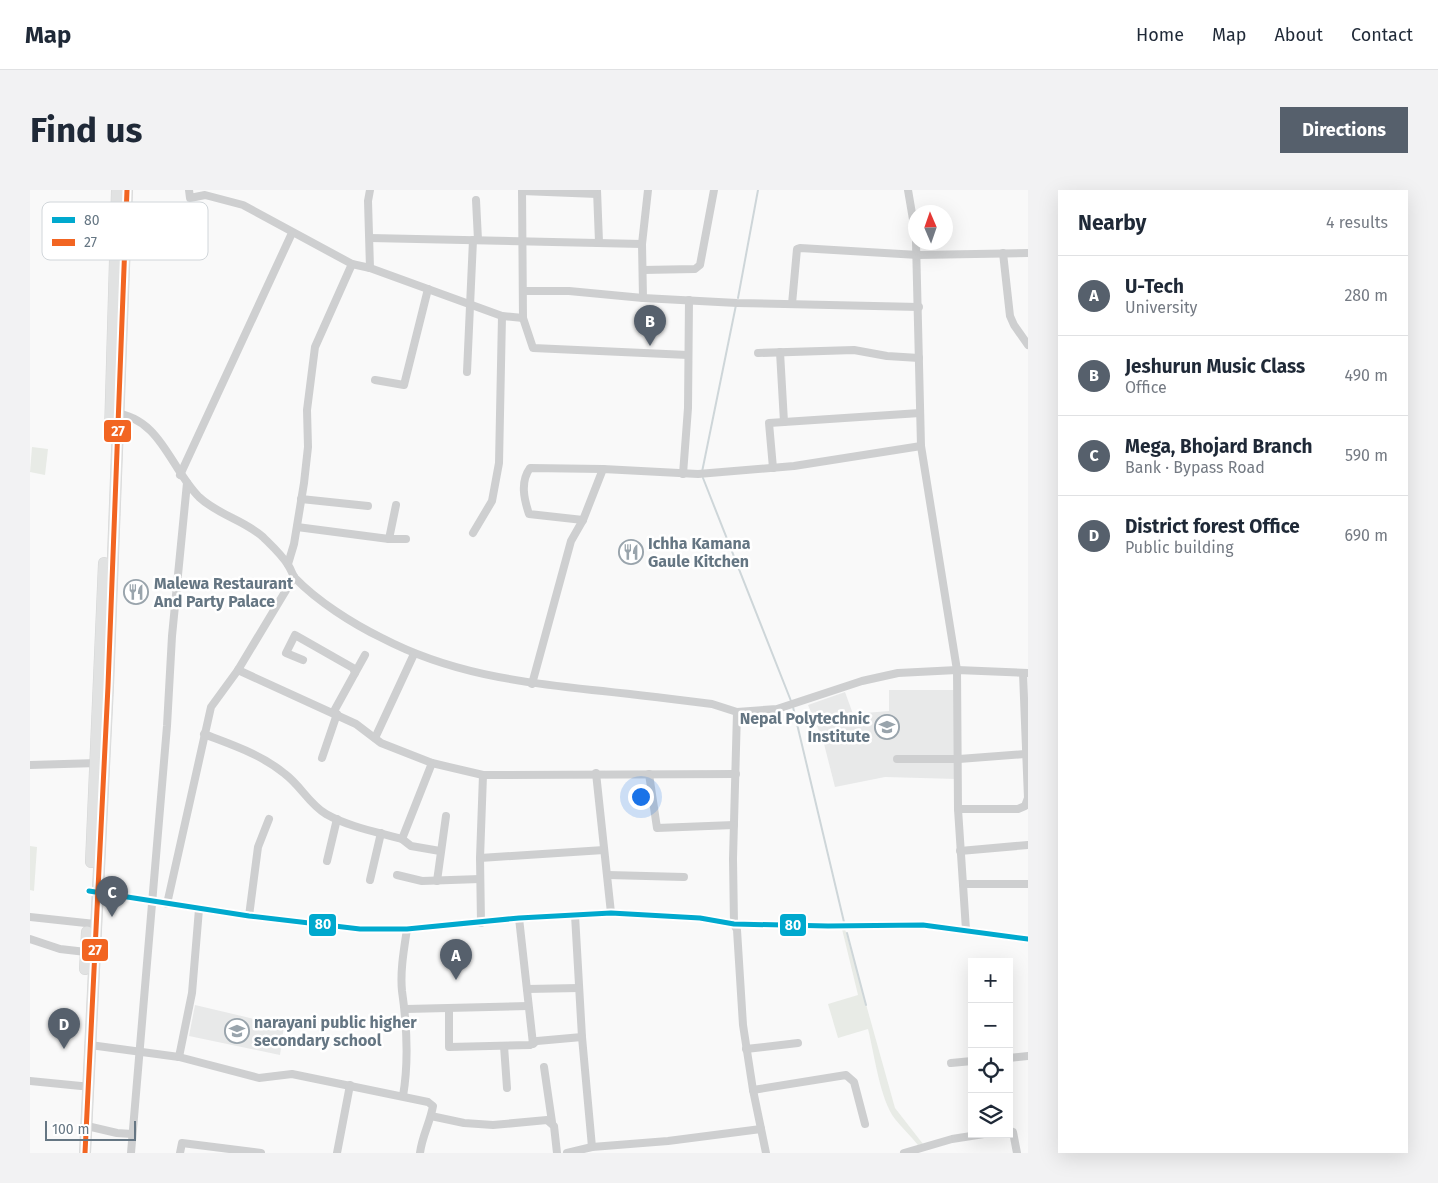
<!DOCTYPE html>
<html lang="en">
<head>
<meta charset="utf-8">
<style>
	:root { --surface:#fff; --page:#f2f2f3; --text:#1f2937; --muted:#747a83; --line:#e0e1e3; --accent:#56606c }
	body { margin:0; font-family:"Fira Sans",sans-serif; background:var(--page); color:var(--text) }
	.controls { position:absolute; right:15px; bottom:15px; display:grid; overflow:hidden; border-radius:0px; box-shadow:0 5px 20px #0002 }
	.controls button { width:45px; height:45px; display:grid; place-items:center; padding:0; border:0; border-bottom:1px solid var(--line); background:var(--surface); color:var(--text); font:25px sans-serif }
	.compass { position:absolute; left:878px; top:15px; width:45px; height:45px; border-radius:50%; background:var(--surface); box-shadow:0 5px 20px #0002; rotate:358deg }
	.scale { position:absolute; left:15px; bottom:12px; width:91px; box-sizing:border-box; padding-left:5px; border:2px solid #657683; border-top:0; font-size:14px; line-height:18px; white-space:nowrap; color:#657683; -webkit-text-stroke:4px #fff; paint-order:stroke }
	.you { position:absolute; left:610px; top:606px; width:18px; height:18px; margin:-12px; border:4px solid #fff; border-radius:50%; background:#1a73e8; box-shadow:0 0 0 8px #1a73e833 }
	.badge { display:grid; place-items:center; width:32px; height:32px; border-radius:50%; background:var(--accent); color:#fff; font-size:16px; font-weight:700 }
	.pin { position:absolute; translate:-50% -41px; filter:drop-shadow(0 1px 2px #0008) }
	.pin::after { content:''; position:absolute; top:26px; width:18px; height:15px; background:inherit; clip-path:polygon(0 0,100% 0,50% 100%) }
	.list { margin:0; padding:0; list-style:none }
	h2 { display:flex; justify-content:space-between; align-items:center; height:65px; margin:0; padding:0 20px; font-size:21px }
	h2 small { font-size:16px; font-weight:400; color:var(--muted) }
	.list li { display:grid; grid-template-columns:32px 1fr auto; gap:15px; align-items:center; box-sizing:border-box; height:80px; padding:0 20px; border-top:1px solid var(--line) }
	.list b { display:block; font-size:19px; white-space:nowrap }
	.list p { margin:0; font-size:16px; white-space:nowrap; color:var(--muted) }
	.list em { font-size:16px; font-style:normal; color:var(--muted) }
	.icon { flex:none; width:28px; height:28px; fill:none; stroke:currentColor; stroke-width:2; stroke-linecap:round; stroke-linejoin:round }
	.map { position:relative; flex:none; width:998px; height:963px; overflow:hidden; border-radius:0px }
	header { display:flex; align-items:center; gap:30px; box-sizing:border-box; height:70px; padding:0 25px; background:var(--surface); border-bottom:1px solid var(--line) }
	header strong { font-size:24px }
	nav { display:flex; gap:28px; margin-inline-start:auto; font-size:18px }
	.intro { display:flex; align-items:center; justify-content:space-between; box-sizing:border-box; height:120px; padding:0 30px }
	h1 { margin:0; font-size:35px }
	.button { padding:12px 22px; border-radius:0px; background:var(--accent); color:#fff; font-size:18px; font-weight:700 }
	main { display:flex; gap:30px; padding:0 30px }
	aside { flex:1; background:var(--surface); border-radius:0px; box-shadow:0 5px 20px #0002 }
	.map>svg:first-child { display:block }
	.built { fill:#e8e9e9 }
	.green { fill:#e8ebe6 }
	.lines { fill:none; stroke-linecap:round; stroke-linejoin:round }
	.stream { stroke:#ced6d9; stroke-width:2 }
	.highway-casing { stroke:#d5d6d6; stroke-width:12 }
	.minor { stroke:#cecfd0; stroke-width:8 }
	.highway { stroke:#e1e2e2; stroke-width:11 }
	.bus-1-casing { stroke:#fff; stroke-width:9 }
	.bus-2-casing { stroke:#fff; stroke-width:9 }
	.bus-1 { stroke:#00a9ce; stroke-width:5 }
	.bus-2 { stroke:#f26522; stroke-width:5 }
	.labels { text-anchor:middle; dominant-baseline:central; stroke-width:5; stroke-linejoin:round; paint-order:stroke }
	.poi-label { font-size:16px; font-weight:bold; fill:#657683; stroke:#fff; text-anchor:start }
	.key { fill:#fff; stroke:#d1d6da; stroke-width:1 }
	.key-label { font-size:14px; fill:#657683 }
	.line-badge { stroke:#fff; stroke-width:2 }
	.badge-label { font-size:14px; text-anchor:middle; font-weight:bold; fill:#fff }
</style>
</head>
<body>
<header>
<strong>Map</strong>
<nav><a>Home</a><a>Map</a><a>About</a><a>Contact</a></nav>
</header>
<div class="intro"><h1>Find us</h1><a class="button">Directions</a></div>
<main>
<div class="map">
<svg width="998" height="963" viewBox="0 0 998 963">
	<rect width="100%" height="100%" fill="#f9f9f9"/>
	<g class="built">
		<path d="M859 500H926L927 589 855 587 805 597 793 550 778 515 815 502 823 524 859 521Z"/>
		<path d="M165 815 254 836 250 865 159 846Z"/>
	</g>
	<g class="green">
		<path d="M2 257 18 259 15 285 0 282Z"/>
		<path d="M0 656 7 657 4 701 0 700Z"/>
		<path d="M812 739H815L865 918 893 954 888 955C881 946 872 938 865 929 850 910 844 862 838 839L808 848 798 814 828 805Z"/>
	</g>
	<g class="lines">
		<g class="stream">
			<path d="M708 108 728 0"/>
			<path d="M672 282 706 115"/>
			<path d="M673 288 761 511"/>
			<path d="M763 517 814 732"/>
			<path d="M817 743 836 815"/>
		</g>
		<defs>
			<g id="highway">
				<path d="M80 242 87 0"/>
				<path d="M61 672 74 373"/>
				<path d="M55 779 57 742"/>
				<path d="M55 963 78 496 97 0"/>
			</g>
		</defs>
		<use href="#highway" class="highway-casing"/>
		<g class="minor">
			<path d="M159 0 160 8 175 5 213 15 322 74 340 78 472 126 493 128"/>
			<path d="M492 0 493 128 503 158 658 165"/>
			<path d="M567 0 569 52"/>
			<path d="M878 0 886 47"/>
			<path d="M492 1 567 4"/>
			<path d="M446 10 448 50"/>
			<path d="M340 48 612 54"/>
			<path d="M973 63 980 126 984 135 998 155"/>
			<path d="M340 78 338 11 340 0"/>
			<path d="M613 80 665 79 670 75 684 0"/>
			<path d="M493 101H539L613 108 707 113 889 117"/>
			<path d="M613 108 612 54 618 0"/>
			<path d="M762 114 767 59 770 58 888 65 998 63"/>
			<path d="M750 162 754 232"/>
			<path d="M728 163 824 160 857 166 889 168"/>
			<path d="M437 182 443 50"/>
			<path d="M345 190 374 195 398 99"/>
			<path d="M84 223C131 228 140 278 169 307 188 325 214 330 233 347 241 355 252 365 258 375 261 379 262 384 265 388 287 411 323 434 352 448 419 483 488 492 562 500 602 504 642 509 682 514L707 522 747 519 832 491 868 483 927 480 891 256 886 52"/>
			<path d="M743 278 739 233 890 223"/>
			<path d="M653 284 658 218 659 110"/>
			<path d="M150 285 262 43"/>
			<path d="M271 309 338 316"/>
			<path d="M553 330 499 324C494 309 490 292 500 278L573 279"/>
			<path d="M267 337 359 349 366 315"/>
			<path d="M443 343 462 311 469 273 472 126"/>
			<path d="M359 349H376"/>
			<path d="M258 374 264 354 274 293 278 257 277 220 285 157 322 74"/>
			<path d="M273 470 256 463 265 445 323 478 325 483 303 523"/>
			<path d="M208 480 326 534 351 553 402 573 453 585 706 584"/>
			<path d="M325 483 335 465"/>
			<path d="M502 494 541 351 553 330 573 279 668 284 764 276 891 256"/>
			<path d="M707 522 703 669 704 734 707 740 713 835 723 900 736 963"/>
			<path d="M174 544C202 555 231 564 255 584 271 596 279 614 296 624 319 637 347 642 372 649L402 573"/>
			<path d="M345 548 384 464"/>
			<path d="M292 568 307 524"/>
			<path d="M867 569H929L995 564"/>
			<path d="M0 575 68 573"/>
			<path d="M566 583 581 723"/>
			<path d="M619 584 627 638 704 635"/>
			<path d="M928 619H988L995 616 998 608 993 483"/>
			<path d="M372 649 381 656 410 661"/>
			<path d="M930 661 998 655"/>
			<path d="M450 668 574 660"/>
			<path d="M297 671 307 629"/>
			<path d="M367 685 392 691 450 689"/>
			<path d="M578 685 654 687"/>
			<path d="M340 690 351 643"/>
			<path d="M407 691 416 626"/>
			<path d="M933 694H998"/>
			<path d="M59 701 219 726 330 739H377L489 728 581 723 670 728 704 734 798 736 893 735 998 749"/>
			<path d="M137 714 181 517 208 480 264 387"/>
			<path d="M545 725 552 847 562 957"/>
			<path d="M219 726 228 657 239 629"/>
			<path d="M0 727 65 734"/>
			<path d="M489 728 503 854"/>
			<path d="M451 733 450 668 453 585"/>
			<path d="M936 740 928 619 927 480 998 483"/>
			<path d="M0 749 30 759 56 762"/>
			<path d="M497 799 549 798"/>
			<path d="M419 818V857L500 855 507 851 552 847"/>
			<path d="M376 819 498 816"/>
			<path d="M60 855 149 867 229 888 262 884 398 912 403 916C400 933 392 946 390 963"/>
			<path d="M474 856 477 898"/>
			<path d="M716 859 768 853"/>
			<path d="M149 867 162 803 169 719"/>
			<path d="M979 868 998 866"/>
			<path d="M921 873 942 871"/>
			<path d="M514 877 522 932"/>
			<path d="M0 891 51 896"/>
			<path d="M723 900 816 885 824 892 835 934"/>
			<path d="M373 906C379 871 377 836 372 801 370 781 374 759 377 739"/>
			<path d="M401 926 434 933 463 935 517 930 524 936 527 963"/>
			<path d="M57 936 87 943 102 944"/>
			<path d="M979 941 983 942 987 963"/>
			<path d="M101 963 137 536 142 446 157 293"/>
			<path d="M150 963 152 953 231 963"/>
			<path d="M307 963 320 895"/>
			<path d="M537 963 562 957 638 951 731 939"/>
			<path d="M874 963 922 949 954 944"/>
		</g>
		<use href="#highway" class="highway"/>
		<defs>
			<path id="bus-1" d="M59 701 219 726 330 739H377L489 728 581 723 670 728 704 734 798 736 893 735 998 749"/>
			<path id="bus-2" d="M55 963 78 496 97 0"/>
		</defs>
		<use href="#bus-1" class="bus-1-casing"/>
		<use href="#bus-2" class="bus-2-casing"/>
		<use href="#bus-1" class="bus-1"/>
		<use href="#bus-2" class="bus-2"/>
	</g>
	<defs>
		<symbol id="restaurant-ring" viewBox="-11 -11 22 22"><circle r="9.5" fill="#fff" stroke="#99a4ac" stroke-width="1.5"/><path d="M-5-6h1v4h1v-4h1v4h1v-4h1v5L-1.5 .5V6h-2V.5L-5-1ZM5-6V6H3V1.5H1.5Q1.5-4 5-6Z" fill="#99a4ac"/></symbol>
		<symbol id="university-ring" viewBox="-11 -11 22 22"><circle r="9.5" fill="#fff" stroke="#99a4ac" stroke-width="1.5"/><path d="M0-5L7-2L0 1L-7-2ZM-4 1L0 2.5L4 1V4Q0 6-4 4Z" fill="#99a4ac"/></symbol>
		<symbol id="school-ring" viewBox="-11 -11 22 22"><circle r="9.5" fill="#fff" stroke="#99a4ac" stroke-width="1.5"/><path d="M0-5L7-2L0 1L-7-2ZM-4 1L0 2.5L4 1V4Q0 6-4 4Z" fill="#99a4ac"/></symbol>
	</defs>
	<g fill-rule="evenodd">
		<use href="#restaurant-ring" x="587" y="348" width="28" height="28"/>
		<use href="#restaurant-ring" x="92" y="388" width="28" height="28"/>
		<use href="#university-ring" x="843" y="523" width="28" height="28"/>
		<use href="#school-ring" x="193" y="827" width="28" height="28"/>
	</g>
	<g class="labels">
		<g class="poi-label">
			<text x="618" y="353">Ichha Kamana<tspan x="618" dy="18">Gaule Kitchen</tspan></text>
			<text x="124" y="393">Malewa Restaurant<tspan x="124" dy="18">And Party Palace</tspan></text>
			<text x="840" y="528" text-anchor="end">Nepal Polytechnic<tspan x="840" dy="18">Institute</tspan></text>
			<text x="224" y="832">narayani public higher<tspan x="224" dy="18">secondary school</tspan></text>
		</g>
	</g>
	<rect x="12" y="12" width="166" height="58" rx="8" class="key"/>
	<rect x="22" y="27" width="23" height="6" fill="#00a9ce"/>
	<rect x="22" y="49" width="23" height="7" fill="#f26522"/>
	<g class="key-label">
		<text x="54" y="35">80</text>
		<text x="54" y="57">27</text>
	</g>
	<g class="line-badge">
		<rect x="73" y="229" width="29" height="24" rx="5" fill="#f26522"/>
		<rect x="278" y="723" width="29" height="24" rx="5" fill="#00a9ce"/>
		<rect x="749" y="723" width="28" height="24" rx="5" fill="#00a9ce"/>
		<rect x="51" y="748" width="28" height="24" rx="5" fill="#f26522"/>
	</g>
	<g class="badge-label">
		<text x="88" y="246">27</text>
		<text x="293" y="739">80</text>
		<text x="763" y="740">80</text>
		<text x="65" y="765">27</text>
	</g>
</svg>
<div class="controls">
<button>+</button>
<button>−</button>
<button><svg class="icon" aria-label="locate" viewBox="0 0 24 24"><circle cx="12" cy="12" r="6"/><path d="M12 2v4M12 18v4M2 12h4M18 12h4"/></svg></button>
<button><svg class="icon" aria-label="layers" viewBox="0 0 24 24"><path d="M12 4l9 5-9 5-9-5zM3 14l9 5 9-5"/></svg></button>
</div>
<svg class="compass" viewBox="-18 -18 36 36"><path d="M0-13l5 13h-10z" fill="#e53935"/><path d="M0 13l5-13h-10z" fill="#747a83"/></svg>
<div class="scale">100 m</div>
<div class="you"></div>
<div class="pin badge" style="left:426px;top:790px">A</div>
<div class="pin badge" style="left:620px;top:156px">B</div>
<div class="pin badge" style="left:82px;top:727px">C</div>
<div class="pin badge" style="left:34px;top:859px">D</div>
</div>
<aside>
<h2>Nearby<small>4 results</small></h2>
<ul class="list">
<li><span class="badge">A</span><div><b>U-Tech</b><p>University</p></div><em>280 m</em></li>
<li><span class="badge">B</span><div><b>Jeshurun Music Class</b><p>Office</p></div><em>490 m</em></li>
<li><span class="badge">C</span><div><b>Mega, Bhojard Branch</b><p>Bank · Bypass Road</p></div><em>590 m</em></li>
<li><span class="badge">D</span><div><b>District forest Office</b><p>Public building</p></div><em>690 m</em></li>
</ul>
</aside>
</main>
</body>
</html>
